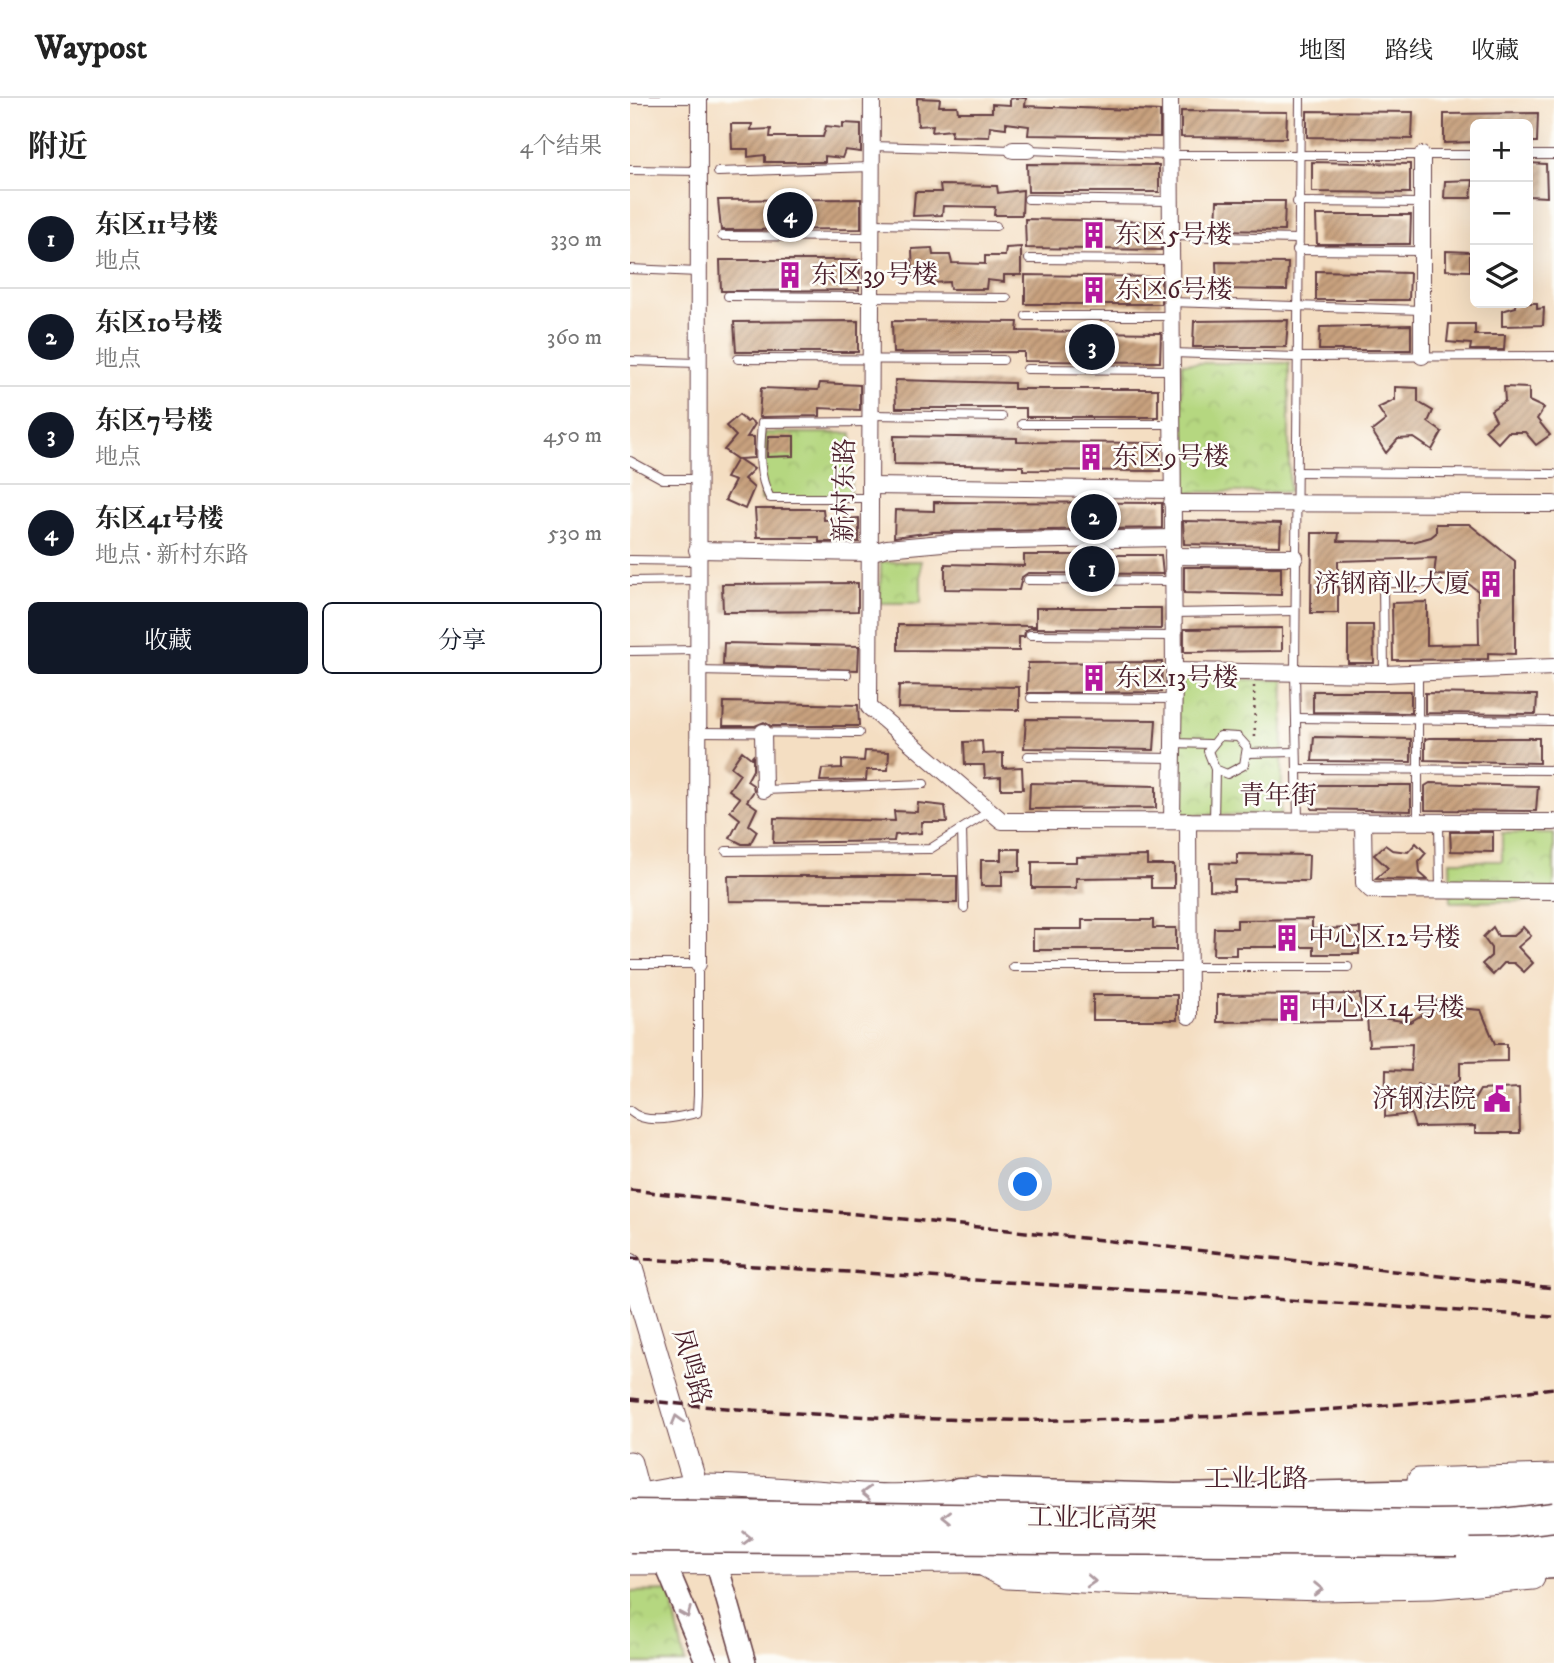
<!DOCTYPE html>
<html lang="zh">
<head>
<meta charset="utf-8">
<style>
	:root { --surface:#fff; --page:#f2f2f2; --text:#222; --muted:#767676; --line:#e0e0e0; --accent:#111827 }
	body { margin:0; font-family:"IM FELL DW Pica","Noto Serif SC",serif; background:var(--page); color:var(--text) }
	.controls { position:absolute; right:21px; top:21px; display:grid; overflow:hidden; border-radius:10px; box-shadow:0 7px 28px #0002 }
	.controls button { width:63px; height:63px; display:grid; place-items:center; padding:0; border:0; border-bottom:2px solid var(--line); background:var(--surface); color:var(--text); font:35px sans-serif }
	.you { position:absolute; left:396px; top:1087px; width:24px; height:24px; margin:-18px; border:5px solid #fff; border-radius:50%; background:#1a73e8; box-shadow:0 0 0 10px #1a73e833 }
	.badge { display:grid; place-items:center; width:46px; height:46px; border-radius:50%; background:var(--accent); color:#fff; font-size:23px; font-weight:700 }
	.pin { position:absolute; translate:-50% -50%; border:4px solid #fff; box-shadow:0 2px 7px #0006 }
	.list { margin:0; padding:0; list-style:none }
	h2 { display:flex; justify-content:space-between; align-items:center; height:91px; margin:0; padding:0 28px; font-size:30px }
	h2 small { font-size:23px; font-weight:400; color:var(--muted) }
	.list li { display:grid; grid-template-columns:46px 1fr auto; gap:21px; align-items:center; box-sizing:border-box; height:98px; padding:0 28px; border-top:2px solid var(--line) }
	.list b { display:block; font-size:26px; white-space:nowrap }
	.list p { margin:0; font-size:23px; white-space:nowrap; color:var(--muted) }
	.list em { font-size:23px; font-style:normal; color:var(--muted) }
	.actions { display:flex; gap:14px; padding:21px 28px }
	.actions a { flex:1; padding:16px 0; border:2px solid var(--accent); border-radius:10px; text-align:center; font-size:24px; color:var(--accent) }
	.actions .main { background:var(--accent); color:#fff }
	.icon { flex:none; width:38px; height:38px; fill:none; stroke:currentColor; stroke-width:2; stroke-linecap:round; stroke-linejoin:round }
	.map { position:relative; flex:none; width:924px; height:1565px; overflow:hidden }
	header { display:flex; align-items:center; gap:42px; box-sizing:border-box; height:98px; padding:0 35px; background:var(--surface); border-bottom:2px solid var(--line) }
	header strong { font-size:33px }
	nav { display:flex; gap:38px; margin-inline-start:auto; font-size:24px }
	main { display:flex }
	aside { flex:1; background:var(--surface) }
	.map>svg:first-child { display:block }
	.park { fill:url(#park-crowns); stroke:#807b56; stroke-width:2 }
	.building { fill:url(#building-hatch) }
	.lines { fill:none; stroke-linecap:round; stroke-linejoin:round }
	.lane-casing { stroke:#643c42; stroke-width:10 }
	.street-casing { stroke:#643c42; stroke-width:18 }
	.secondary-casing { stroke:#643c42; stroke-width:24 }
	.primary-casing { stroke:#643c42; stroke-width:25 }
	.highway-casing { stroke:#643c42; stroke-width:31 }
	.path { stroke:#643c42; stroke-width:2.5; stroke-dasharray:2 5; stroke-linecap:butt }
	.lane { stroke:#fff; stroke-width:8 }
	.street { stroke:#fff; stroke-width:16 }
	.secondary { stroke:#fff; stroke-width:21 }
	.primary { stroke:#fff; stroke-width:23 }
	.highway { stroke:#fff; stroke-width:28 }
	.rail { stroke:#4a1f2b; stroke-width:3.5; stroke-dasharray:10 5; stroke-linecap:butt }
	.highway-bridge-casing { stroke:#643c42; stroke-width:31; stroke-linecap:butt }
	.highway-bridge { stroke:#fff; stroke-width:28 }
	.oneway { stroke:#ae9aa0 }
	.labels { text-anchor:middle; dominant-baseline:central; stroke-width:5; stroke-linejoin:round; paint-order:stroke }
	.poi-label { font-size:26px; fill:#4a1f2b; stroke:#fdfcf7; text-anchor:start }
	.street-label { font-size:26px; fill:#4a1f2b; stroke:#fdfcf7 }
</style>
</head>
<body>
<header>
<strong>Waypost</strong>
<nav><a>地图</a><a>路线</a><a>收藏</a></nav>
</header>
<main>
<aside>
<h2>附近<small>4个结果</small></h2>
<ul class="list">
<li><span class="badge">1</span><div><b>东区11号楼</b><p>地点</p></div><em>330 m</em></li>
<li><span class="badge">2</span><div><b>东区10号楼</b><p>地点</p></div><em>360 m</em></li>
<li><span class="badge">3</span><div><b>东区7号楼</b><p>地点</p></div><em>450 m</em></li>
<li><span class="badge">4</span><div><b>东区41号楼</b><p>地点 · 新村东路</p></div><em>530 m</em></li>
</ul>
<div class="actions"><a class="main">收藏</a><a>分享</a></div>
</aside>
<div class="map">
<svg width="924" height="1565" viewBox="0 0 924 1565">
	<defs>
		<pattern id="park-crowns" width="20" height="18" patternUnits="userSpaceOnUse" patternTransform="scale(1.75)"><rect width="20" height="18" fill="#b5d780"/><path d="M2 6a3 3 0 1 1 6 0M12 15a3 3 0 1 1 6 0" fill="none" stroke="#9db86f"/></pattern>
		<pattern id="building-hatch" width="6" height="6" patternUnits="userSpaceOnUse" patternTransform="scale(1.75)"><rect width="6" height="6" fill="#c8a17e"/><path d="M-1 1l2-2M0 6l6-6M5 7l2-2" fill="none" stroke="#a48367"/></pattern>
	</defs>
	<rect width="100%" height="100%" fill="#fdfcf7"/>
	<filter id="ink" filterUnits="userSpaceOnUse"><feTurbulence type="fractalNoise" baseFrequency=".0143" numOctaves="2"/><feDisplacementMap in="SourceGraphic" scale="14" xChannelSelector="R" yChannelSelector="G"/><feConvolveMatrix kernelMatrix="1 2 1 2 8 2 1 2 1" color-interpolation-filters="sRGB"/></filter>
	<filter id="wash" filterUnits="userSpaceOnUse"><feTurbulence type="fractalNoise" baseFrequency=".00686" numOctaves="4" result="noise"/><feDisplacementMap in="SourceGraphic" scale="28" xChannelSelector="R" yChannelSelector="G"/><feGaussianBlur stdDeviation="1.57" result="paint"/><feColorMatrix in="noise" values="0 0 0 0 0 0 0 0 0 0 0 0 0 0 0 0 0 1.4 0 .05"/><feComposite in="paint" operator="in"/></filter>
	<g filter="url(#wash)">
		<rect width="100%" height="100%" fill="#f4dec2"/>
		<g class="park">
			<path d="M552 265H659V394H551Z"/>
			<path d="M133 335H222L220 402H131Z"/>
			<path d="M291 463V505H250L251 464Z"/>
			<path d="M548 580 654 582 651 718 545 716Z"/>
			<path d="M872 735 924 736V803L821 804 820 763H872Z"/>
			<path d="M40 1493 55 1565H0V1494Z"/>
		</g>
		<g id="blocks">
			<g class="building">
				<path d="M287 0 310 1 309 8H327L328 14H362V6L380 7V1L384 0H396L395 8 530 13V39L398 37 399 28 376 25V30L360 28 359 39 321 38 322 32 302 34 303 27 288 28Z"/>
				<path d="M551 13 657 14 656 40 551 39Z"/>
				<path d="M677 13 783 14 782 41 677 39Z"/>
				<path d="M908 15 907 44H898V26H845V44L814 45V16Z"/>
				<path d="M213 25 231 26V54L215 52 212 60 195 58V64H135V57L118 59V51H102L101 26H122L121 32 141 31 140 39H193L196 28 213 30Z"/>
				<path d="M682 64 780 66V95L682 94Z"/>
				<path d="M898 65 916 66 917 99 898 98Z"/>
				<path d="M397 66 529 67V94H398Z"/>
				<path d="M843 82 841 100H814L815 83Z"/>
				<path d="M310 87 367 88 368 95 393 92 392 117H364L365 109 313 108 312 117 283 118 285 94H311Z"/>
				<path d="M231 101V131L91 132 88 102Z"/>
				<path d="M587 103H655L654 133 586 132Z"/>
				<path d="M686 117H781L780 146H687Z"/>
				<path d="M395 121 530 124 531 152 396 150Z"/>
				<path d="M391 149V177H374V184L357 182 356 191H320L319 184 300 185 299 176 283 178 282 151 302 150 303 157H320L322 165 355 166V158H375L376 150Z"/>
				<path d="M816 153 840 154V173L816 172Z"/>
				<path d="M90 162H230L229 192 91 193Z"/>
				<path d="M586 164 658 165 657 192 587 191Z"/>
				<path d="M686 173 780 175 779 202H686Z"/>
				<path d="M395 177 531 179V206H395Z"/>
				<path d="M886 205H907V211L914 210 913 227 872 228V213L886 209Z"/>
				<path d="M658 222 656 249H563L564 223Z"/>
				<path d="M228 223V254H106L104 224Z"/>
				<path d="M262 223 388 224 387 233 531 235 530 264 394 263V254L263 255Z"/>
				<path d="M819 226H845V237H875L874 252H840L841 246 817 244Z"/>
				<path d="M781 227V252H689L690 229Z"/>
				<path d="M265 282 384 285V291H528V319H396V310H266Z"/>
				<path d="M190 285 230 287V312L190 310V318L129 319 131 290 188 292Z"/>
				<path d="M765 289 788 290V304L803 313 798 324 812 334 802 352 784 340 768 341 756 355 742 333 756 322 748 310 765 302Z"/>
				<path d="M874 289 899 290V303L914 310 907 321 920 337 906 347 895 334H878L868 345 855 332 866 322 861 312 875 303Z"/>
				<path d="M109 317 117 324 120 322 125 326 117 339H124V360L109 361 124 371 114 381 124 390 115 411 95 402 105 383 96 380 107 361 94 352 106 338 96 328Z"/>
				<path d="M138 338H164V358L137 359Z"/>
				<path d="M264 338 387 340V344L530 345V373L393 372V368L264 366Z"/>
				<path d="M304 404 532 405V430L303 434 264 439 265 412 304 413Z"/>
				<path d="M125 411H193L194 422 229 420V444H189V439H127Z"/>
				<path d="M553 423 651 425 650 448 554 446Z"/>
				<path d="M806 426H839L885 463V556L858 555V561L763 562 762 505 797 504V547L849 546 848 493 828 478 804 477 806 460 708 463V515H681L682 435H709L708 443 783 444 801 439 806 435Z"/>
				<path d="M394 457H531L533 476 398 475 392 479 389 492 315 491V466L394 468Z"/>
				<path d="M554 469H651V497L554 495Z"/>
				<path d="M228 485V513L93 514 92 486Z"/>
				<path d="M406 510H531V531L400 530 395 533 394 539H389V553L268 552V527L406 528Z"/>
				<path d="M718 527H743L744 565H718Z"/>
				<path d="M652 530V553L554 554V531Z"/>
				<path d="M94 545 229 548 228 572 93 567Z"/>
				<path d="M532 564 531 594 397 595 398 565Z"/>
				<path d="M269 587 389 589V612L268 610Z"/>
				<path d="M683 593H781V615L683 614Z"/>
				<path d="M795 595 907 597 906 616 795 615Z"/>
				<path d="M94 604 228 607 229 628H141L134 624 125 628H93Z"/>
				<path d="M396 621 526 622 524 652 394 650Z"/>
				<path d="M684 639 781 641V664L682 663Z"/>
				<path d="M799 640H909V665L795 662V641Z"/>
				<path d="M352 643 353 656 373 655V670L392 669 393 691H371V679L355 680 354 667H335L334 644Z"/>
				<path d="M112 653 121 660 123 658V672L117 683 123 687 124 693 117 703 127 710 119 727 127 733 120 746H112L100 740 110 721 100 713 110 700 99 692 110 676 101 669Z"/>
				<path d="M235 653 259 654 258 672H237L236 682 190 683 192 671 212 670V662L234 663Z"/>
				<path d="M400 685 526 688V710L399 711Z"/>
				<path d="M800 685 908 688 906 713 795 712V688Z"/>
				<path d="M682 687H781V713L682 711Z"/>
				<path d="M288 705 315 708 317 724H292L291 735 265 737 264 743 143 745 144 720 265 723 264 713 287 714Z"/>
				<path d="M820 734H863V754L821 753Z"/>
				<path d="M786 745 796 755 789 763 790 775 798 782 745 781 758 770 744 757 755 747 762 752 778 754Z"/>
				<path d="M371 751H390V773H372V788H351V762H371Z"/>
				<path d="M607 756 679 757 678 783 604 782V793L580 792V765L607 766Z"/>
				<path d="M517 758V767H544V790H521V779L446 780V790H402V764H446V759Z"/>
				<path d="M98 778H327V805L99 803Z"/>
				<path d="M682 821V831L730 830 729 856H684V849H606V857H583L584 830H607V822Z"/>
				<path d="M452 822H523V830H546V852H403V831H452Z"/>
				<path d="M863 829 868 838H883L893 829 901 838 888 849 903 865 894 874 884 865H874L863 877 852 866 861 858V850L853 839Z"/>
				<path d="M730 896 731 923 587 924V897Z"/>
				<rect x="463" y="897" width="84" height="25"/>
				<path d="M830 901 827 910 851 912 865 946H877V963L830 964V981L820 988 787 986 786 1011 838 1012 850 992 889 990 890 1035H845V1028L785 1029 781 1016 755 1019 756 972 781 973 782 946 739 948 737 918 780 924 793 916 803 903Z"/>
			</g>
		</g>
	</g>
	<g filter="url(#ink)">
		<use href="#blocks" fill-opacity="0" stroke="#643c42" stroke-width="2"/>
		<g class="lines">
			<defs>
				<g id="lane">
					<path d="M0 1H69"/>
					<path d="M242 48 383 52"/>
					<path d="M398 52 539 57H845"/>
					<path d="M898 57H924"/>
					<path d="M0 72 69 73"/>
					<path d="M88 74 242 69"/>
					<path d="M398 101 539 103"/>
					<path d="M667 104 792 105"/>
					<path d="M242 126 366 128"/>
					<path d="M92 138 242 139"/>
					<path d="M541 138 667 141"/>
					<path d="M667 152 792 153"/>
					<path d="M399 161 540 162"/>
					<path d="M0 171 68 174"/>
					<path d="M98 198 377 200"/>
					<path d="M540 204 792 212"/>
					<path d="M396 218H540"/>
					<path d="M542 255 667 259 924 258"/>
					<path d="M108 261 373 262"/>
					<path d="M0 263 68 265"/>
					<path d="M397 271 541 272"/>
					<path d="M241 317 372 319"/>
					<path d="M392 326H541"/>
					<path d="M0 363 33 381H68"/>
					<path d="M666 374 924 376"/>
					<path d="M240 400H140C127 375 130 352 132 325L241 324"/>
					<path d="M0 462 67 463"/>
					<path d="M398 482 543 483"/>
					<path d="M0 483 67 482"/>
					<path d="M543 515 665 513"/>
					<path d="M400 537 544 538"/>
					<path d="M0 553 67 552"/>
					<path d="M67 573 217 576"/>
					<path d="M788 575V724"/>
					<path d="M754 576 753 485H806"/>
					<path d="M401 600 544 601"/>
					<path d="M666 620 924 623"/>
					<path d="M67 634 229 635"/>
					<path d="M543 645 580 646"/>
					<path d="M618 655 666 654"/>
					<path d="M398 658 543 660"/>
					<path d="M667 671 924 672"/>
					<path d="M134 692 294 686"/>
					<path d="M584 722 585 671 578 653 590 638 608 639 617 649 614 667 597 676 585 671"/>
					<path d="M668 722 665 575 670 0"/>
					<path d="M809 724 810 792"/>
					<path d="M332 731 334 810"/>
					<path d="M96 753 300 751 360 713"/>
					<path d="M0 866H68V997L67 1015C47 1019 17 1028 0 1013"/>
					<path d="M383 869H718"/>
				</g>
				<g id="street">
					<path d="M242 0 239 609 372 723 924 724"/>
					<path d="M540 0 544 573 542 723"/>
					<path d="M383 52H398"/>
					<path d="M792 57V258"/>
					<path d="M240 388 541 392"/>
					<path d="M542 405 924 406"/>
					<path d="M67 452 239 455 257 450 323 444 543 440"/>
					<path d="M543 458 665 459"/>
					<path d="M544 573 754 576 924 569"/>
					<path d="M133 634 134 692"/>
					<path d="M558 723 559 918"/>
					<path d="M733 723 734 785 741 792 924 793"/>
					<path d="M68 866 69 0"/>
				</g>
				<g id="secondary">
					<path d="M86 1463 115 1565"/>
					<path d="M35 1465 77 1565"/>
				</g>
				<g id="primary">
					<path d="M0 1167 70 1402"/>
					<path d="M0 1365 12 1411"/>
					<path d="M789 1382 924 1378"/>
					<path d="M0 1397C23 1398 46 1388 69 1388 153 1387 265 1409 345 1390"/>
					<path d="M767 1409H855L901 1405"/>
					<path d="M702 1457 765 1458 924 1445"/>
					<path d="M347 1463 377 1479 488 1485 692 1491 802 1489 903 1480"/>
					<path d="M0 1465 347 1463 364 1460"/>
				</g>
				<g id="highway">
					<path d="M329 1394 545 1400 924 1393"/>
					<path d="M347 1463 782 1474 924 1466"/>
				</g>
			</defs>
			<use href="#lane" class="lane-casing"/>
			<use href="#street" class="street-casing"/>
			<use href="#secondary" class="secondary-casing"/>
			<use href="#primary" class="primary-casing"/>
			<use href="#highway" class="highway-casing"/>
			<path class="path" d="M624 588 625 641"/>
			<use href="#lane" class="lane"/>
			<use href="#street" class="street"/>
			<use href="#secondary" class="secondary"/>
			<use href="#primary" class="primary"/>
			<use href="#highway" class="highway"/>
			<g class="rail">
				<path d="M0 1092 924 1190"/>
				<path d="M0 1160 924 1219"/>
				<path d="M0 1301C307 1334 618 1327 924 1290"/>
			</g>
			<defs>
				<g id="highway-bridge">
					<path d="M0 1416 802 1426 874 1425 924 1419"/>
					<path d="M0 1440 827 1444"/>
				</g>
			</defs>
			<use href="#highway-bridge" class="highway-bridge-casing"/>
			<use href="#highway-bridge" class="highway-bridge"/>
		</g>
		<defs><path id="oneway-chevron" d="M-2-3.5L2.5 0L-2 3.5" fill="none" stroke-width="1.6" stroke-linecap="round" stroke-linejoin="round" transform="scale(1.75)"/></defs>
		<g class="oneway">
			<use href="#oneway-chevron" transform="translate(47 1322) rotate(-106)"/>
			<use href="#oneway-chevron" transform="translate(236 1395) rotate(-178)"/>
			<use href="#oneway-chevron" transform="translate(317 1419) rotate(-179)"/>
			<use href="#oneway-chevron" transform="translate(117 1440) rotate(1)"/>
			<use href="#oneway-chevron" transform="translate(461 1483) rotate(3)"/>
			<use href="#oneway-chevron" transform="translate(688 1491) rotate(1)"/>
			<use href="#oneway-chevron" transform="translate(56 1515) rotate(67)"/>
		</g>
	</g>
	<defs>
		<symbol id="building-bare" viewBox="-9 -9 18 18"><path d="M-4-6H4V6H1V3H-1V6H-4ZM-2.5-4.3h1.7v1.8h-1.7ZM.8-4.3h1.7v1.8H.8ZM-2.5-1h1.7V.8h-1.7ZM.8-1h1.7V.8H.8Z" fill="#b5179e" stroke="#fdfcf7" stroke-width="2.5" paint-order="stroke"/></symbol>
		<symbol id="civic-bare" viewBox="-9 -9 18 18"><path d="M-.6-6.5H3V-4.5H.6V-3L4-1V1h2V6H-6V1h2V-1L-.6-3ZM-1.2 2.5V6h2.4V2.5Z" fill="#b5179e" stroke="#fdfcf7" stroke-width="2.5" paint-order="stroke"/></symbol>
	</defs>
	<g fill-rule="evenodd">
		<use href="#building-bare" x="445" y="118" width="38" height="38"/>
		<use href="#building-bare" x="141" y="158" width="38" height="38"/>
		<use href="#building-bare" x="445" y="173" width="38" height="38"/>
		<use href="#building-bare" x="442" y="340" width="38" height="38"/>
		<use href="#building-bare" x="842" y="467" width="38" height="38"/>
		<use href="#building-bare" x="445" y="561" width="38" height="38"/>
		<use href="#building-bare" x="638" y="821" width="38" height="38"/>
		<use href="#building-bare" x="640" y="891" width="38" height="38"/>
		<use href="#civic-bare" x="848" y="982" width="38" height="38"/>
	</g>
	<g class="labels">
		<g class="poi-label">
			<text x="485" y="137">东区5号楼</text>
			<text x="181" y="177">东区39号楼</text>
			<text x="485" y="192">东区6号楼</text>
			<text x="482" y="359">东区9号楼</text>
			<text x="840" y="486" text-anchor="end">济钢商业大厦</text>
			<text x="485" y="580">东区13号楼</text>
			<text x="678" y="840">中心区12号楼</text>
			<text x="680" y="910">中心区14号楼</text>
			<text x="846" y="1001" text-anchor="end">济钢法院</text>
		</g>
		<g class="street-label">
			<text transform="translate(215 392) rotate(-89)">新村东路</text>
			<text x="648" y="698">青年街</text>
			<text transform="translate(61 1269) rotate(74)">凤鸣路</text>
			<text x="626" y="1381">工业北路</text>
			<text transform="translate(462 1421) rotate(1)">工业北高架</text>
		</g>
	</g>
</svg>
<div class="controls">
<button>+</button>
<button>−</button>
<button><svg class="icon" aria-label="layers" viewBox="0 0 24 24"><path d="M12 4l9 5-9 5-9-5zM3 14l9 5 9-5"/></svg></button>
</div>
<div class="you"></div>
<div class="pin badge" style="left:462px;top:471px">1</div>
<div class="pin badge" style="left:464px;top:419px">2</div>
<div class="pin badge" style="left:462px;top:249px">3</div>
<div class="pin badge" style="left:160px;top:117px">4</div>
</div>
</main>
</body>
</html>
